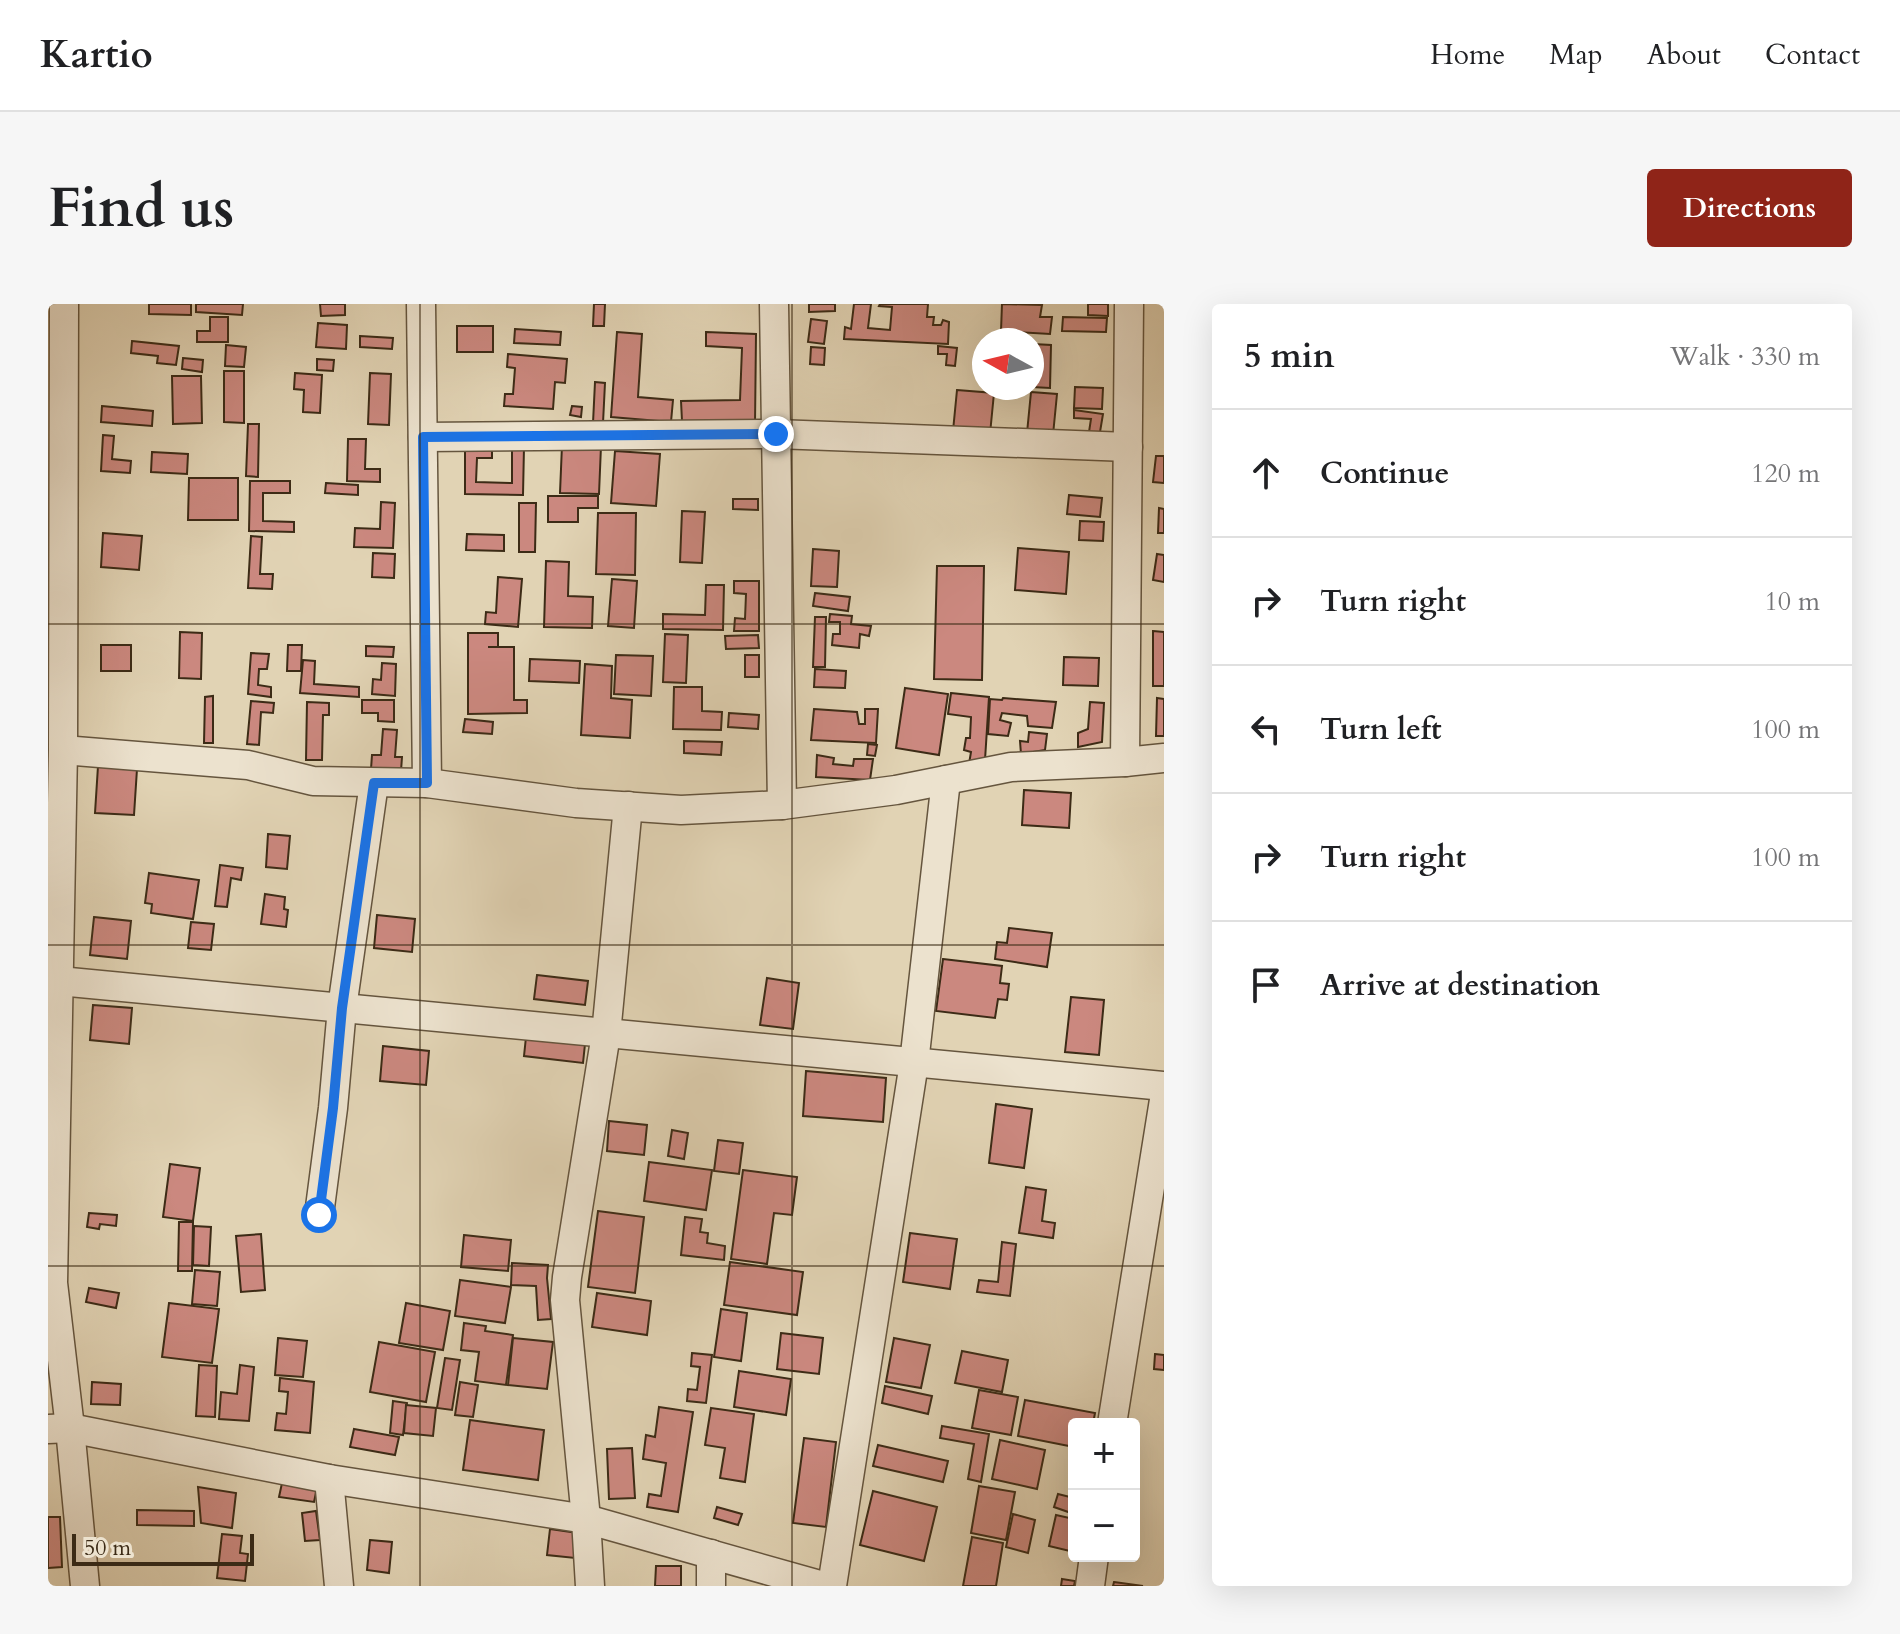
<!DOCTYPE html>
<html lang="en">
<head>
<meta charset="utf-8">
<style>
	:root { --surface:#fff; --page:#f6f6f6; --text:#202124; --muted:#757577; --line:#e0e0e0; --accent:#8f2418 }
	body { margin:0; font-family:Cardo,serif; background:var(--page); color:var(--text) }
	.controls { position:absolute; right:24px; bottom:24px; display:grid; overflow:hidden; border-radius:8px; box-shadow:0 8px 32px #0002 }
	.controls button { width:72px; height:72px; display:grid; place-items:center; padding:0; border:0; border-bottom:2px solid var(--line); background:var(--surface); color:var(--text); font:40px sans-serif }
	.compass { position:absolute; left:924px; top:24px; width:72px; height:72px; border-radius:50%; background:var(--surface); box-shadow:0 8px 32px #0002; rotate:278deg }
	.scale { position:absolute; left:24px; bottom:20px; width:182px; box-sizing:border-box; padding-left:8px; border:4px solid #3c2b16; border-top:0; font-size:22px; line-height:28px; white-space:nowrap; color:#3c2b16; -webkit-text-stroke:6px #ece2ce; paint-order:stroke }
	.stop { position:absolute; width:24px; height:24px; margin:-18px; border:6px solid #1a73e8; border-radius:50%; background:#fff }
	.stop.end { background:#1a73e8; border-color:#fff; box-shadow:0 2px 8px #0008 }
	.list { margin:0; padding:0; list-style:none }
	h2 { display:flex; justify-content:space-between; align-items:center; height:104px; margin:0; padding:0 32px; font-size:34px }
	h2 small { font-size:26px; font-weight:400; color:var(--muted) }
	.list li { display:grid; grid-template-columns:52px 1fr auto; gap:24px; align-items:center; box-sizing:border-box; height:128px; padding:0 32px; border-top:2px solid var(--line) }
	.list b { display:block; font-size:30px; white-space:nowrap }
	.list em { font-size:26px; font-style:normal; color:var(--muted) }
	.icon { flex:none; width:44px; height:44px; fill:none; stroke:currentColor; stroke-width:2; stroke-linecap:round; stroke-linejoin:round }
	.map { position:relative; flex:none; width:1116px; height:1282px; overflow:hidden; border-radius:8px }
	header { display:flex; align-items:center; gap:48px; box-sizing:border-box; height:112px; padding:0 40px; background:var(--surface); border-bottom:2px solid var(--line) }
	header strong { font-size:38px }
	nav { display:flex; gap:44px; margin-inline-start:auto; font-size:28px }
	.intro { display:flex; align-items:center; justify-content:space-between; box-sizing:border-box; height:192px; padding:0 48px }
	h1 { margin:0; font-size:56px }
	.button { padding:20px 36px; border-radius:8px; background:var(--accent); color:#fff; font-size:28px; font-weight:700 }
	main { display:flex; gap:48px; padding:0 48px }
	aside { flex:1; background:var(--surface); border-radius:8px; box-shadow:0 8px 32px #0002 }
	.map>svg:first-child { display:block }
	.building { fill:#cb887f; stroke:#3c2b16; stroke-width:2 }
	.lines { fill:none; stroke-linecap:round; stroke-linejoin:round }
	.minor-casing { stroke:#65553e; stroke-width:31 }
	.minor { stroke:#ece2ce; stroke-width:28 }
	.route { stroke:#1a73e8; stroke-width:10 }
	.grid { fill:none; stroke:#3c2b16; stroke-width:2; stroke-opacity:0.55 }
</style>
</head>
<body>
<header>
<strong>Kartio</strong>
<nav><a>Home</a><a>Map</a><a>About</a><a>Contact</a></nav>
</header>
<div class="intro"><h1>Find us</h1><a class="button">Directions</a></div>
<main>
<div class="map">
<svg width="1116" height="1282" viewBox="0 0 1116 1282">
	<rect width="100%" height="100%" fill="#e1d3b4"/>
	<filter id="stains"><feTurbulence type="fractalNoise" baseFrequency=".0025" numOctaves="4"/><feColorMatrix values="0 0 0 0 .2 0 0 0 0 .09 0 0 0 0 .02 0 0 0 .5 -.17"/></filter>
	<radialGradient id="worn" r=".72"><stop offset=".6" stop-color="#630" stop-opacity="0"/><stop offset="1" stop-color="#630" stop-opacity=".3"/></radialGradient>
	<g class="building">
		<path d="M101 0H143V11L101 10Z"/>
		<path d="M148 0H195L194 11 148 8Z"/>
		<path d="M272 0H297V11L273 12Z"/>
		<path d="M546 0H557L556 22H545Z"/>
		<path d="M761 0H787V7L761 8Z"/>
		<path d="M806 0H823L820 24 842 26 844 3 831 2 832 0H880L879 13H886L885 21H893L895 16 901 18 900 40 796 35 797 23 803 25Z"/>
		<path d="M954 0 994 1 992 13H1004L1002 30 953 27Z"/>
		<path d="M1040 0H1060V12L1040 11Z"/>
		<path d="M162 13H180V38H149V27H162Z"/>
		<path d="M1015 13 1059 14 1058 28 1014 27Z"/>
		<path d="M763 15 779 17 776 40 760 38Z"/>
		<path d="M270 19 299 21 298 45 268 43Z"/>
		<rect x="409" y="22" width="36" height="26"/>
		<path d="M467 25 513 28 512 41 466 39Z"/>
		<path d="M569 28 594 30 590 93 625 96 623 118 563 113Z"/>
		<path d="M658 28 708 30 707 121 634 117 633 97 692 96 694 44 658 42Z"/>
		<path d="M312 32 345 34 344 45 312 43Z"/>
		<path d="M84 37 131 42 128 61 109 59 110 52 83 49Z"/>
		<path d="M985 40 1003 41 1002 84 984 83Z"/>
		<path d="M178 41 198 43 196 63 177 62Z"/>
		<path d="M890 42 909 44 907 62 898 61 899 50H890Z"/>
		<path d="M763 43 777 44 776 61 762 60Z"/>
		<path d="M460 50 519 55 517 79 507 78 505 105 456 102 457 90H465L467 64 459 63Z"/>
		<path d="M135 54 155 56 154 68 134 65Z"/>
		<path d="M269 55 286 56 285 67 269 66Z"/>
		<path d="M176 67H196V119L176 118Z"/>
		<path d="M247 69 274 71 272 109 255 108 256 86 246 85Z"/>
		<path d="M322 69 343 70 341 121 320 120Z"/>
		<path d="M124 72H153L154 119 125 120Z"/>
		<path d="M547 78 557 79 555 119H545Z"/>
		<path d="M1027 83 1055 84 1054 105 1026 104Z"/>
		<path d="M909 86 946 89 942 130 905 127Z"/>
		<path d="M983 88 1009 90 1005 131 979 129Z"/>
		<path d="M54 102 105 107 104 122 53 118Z"/>
		<path d="M524 102 534 103 533 113 522 111Z"/>
		<path d="M1026 106 1055 110 1052 128H1041L1043 115 1026 114Z"/>
		<path d="M200 120H211L210 173 198 172Z"/>
		<path d="M55 131 66 132 64 155 83 157 82 169 53 167Z"/>
		<path d="M300 135H318L317 165H332V178L299 177Z"/>
		<path d="M514 141 553 142 551 190 512 189Z"/>
		<path d="M464 143H476L475 191 417 190V145H444V154H429L428 178 464 179Z"/>
		<path d="M567 147 612 150 608 202 563 199Z"/>
		<path d="M104 148 140 150 139 170 103 168Z"/>
		<path d="M1108 152H1116V179L1105 178Z"/>
		<path d="M141 174H190V216H140Z"/>
		<path d="M202 177H242V189H215V217L246 218V228L201 227Z"/>
		<path d="M278 179 310 181V191L277 189Z"/>
		<path d="M1021 191 1054 194 1052 213 1019 210Z"/>
		<path d="M500 192H550V204H530V218H500Z"/>
		<path d="M685 195H710V206L685 205Z"/>
		<path d="M333 198 347 199 345 244 306 243 307 224 332 225Z"/>
		<path d="M471 199H488L487 248H471Z"/>
		<path d="M1111 204 1116 205V229H1110Z"/>
		<path d="M634 207 657 208 654 259 632 258Z"/>
		<path d="M550 209H588L587 271 548 270Z"/>
		<path d="M1032 217 1056 218 1055 237 1031 236Z"/>
		<path d="M55 229 94 232 91 266 53 263Z"/>
		<path d="M419 230 456 231V247L418 246Z"/>
		<path d="M203 232 214 233 212 270H225L224 285 200 284Z"/>
		<path d="M970 244 1021 248 1018 290 967 286Z"/>
		<path d="M765 245 791 247 789 283 763 282Z"/>
		<path d="M325 249 347 250 346 274 324 273Z"/>
		<path d="M1109 250 1116 251V278L1105 276Z"/>
		<path d="M498 257 521 258 520 292 545 293 544 324 496 323Z"/>
		<path d="M889 262H936L934 376 886 375Z"/>
		<path d="M450 273 474 275 470 323 437 320 438 308 448 309Z"/>
		<path d="M564 275 589 277 586 324 560 322Z"/>
		<path d="M686 277H711V327H686L687 314 697 315 698 290 686 289Z"/>
		<path d="M658 281H676L675 326 615 325V310L657 311Z"/>
		<path d="M767 289 802 293 800 307 765 302Z"/>
		<path d="M782 310 804 312 803 320 823 322 821 332 812 330 811 344 784 341 785 330H792V318H781Z"/>
		<path d="M767 313H778L777 363H765Z"/>
		<path d="M1105 327 1116 328V382H1105Z"/>
		<path d="M132 328 154 329 153 375 131 374Z"/>
		<path d="M420 329H450V343H440H466V396H479V409L420 410Z"/>
		<path d="M617 330 640 331 638 379 615 378Z"/>
		<path d="M710 331 711 344 678 345 677 332Z"/>
		<rect x="53" y="341" width="30" height="26"/>
		<path d="M240 341H254L253 367H239Z"/>
		<path d="M318 342 346 343 345 353 318 352Z"/>
		<path d="M203 349 221 350 219 365H211L210 381 223 383V393L200 390Z"/>
		<path d="M568 351 605 352 603 392 566 390Z"/>
		<rect x="697" y="351" width="14" height="22"/>
		<path d="M1016 353 1051 354 1050 382 1015 381Z"/>
		<path d="M482 355 532 357 531 379 481 377Z"/>
		<path d="M255 356 267 357 266 380 311 383V393L252 389Z"/>
		<path d="M334 359 348 360 347 392 324 390 325 375 333 376Z"/>
		<path d="M537 360 564 362 563 394 584 396 582 434 533 431Z"/>
		<path d="M767 365 798 367 797 384 766 383Z"/>
		<path d="M626 383H654V407L674 408 673 426 625 425Z"/>
		<path d="M857 384 900 390 891 451 848 444Z"/>
		<path d="M903 389 941 393 937 456 921 460 923 448 916 446 918 434H922L923 413 900 410Z"/>
		<path d="M165 392V439H156L157 393Z"/>
		<path d="M955 394 1008 398 1004 424 980 422 979 412 954 409 952 416 963 419 960 432 940 430 942 395 954 396Z"/>
		<path d="M1109 394 1116 395V432H1108Z"/>
		<path d="M314 396H346V418L330 417V409H314Z"/>
		<path d="M203 397 226 399 225 409 213 408 211 441 199 440Z"/>
		<path d="M259 398 281 399V411H275L274 456H258Z"/>
		<path d="M1042 398 1056 399 1054 438 1030 443V429L1040 425Z"/>
		<path d="M766 405 809 408 811 420H817V405H830L828 439 763 436Z"/>
		<path d="M681 409 711 411 710 425 680 423Z"/>
		<path d="M417 415 445 418 444 430 415 428Z"/>
		<path d="M335 425 349 426 347 453H354L353 467 323 465 324 451H333Z"/>
		<path d="M981 428 999 430 997 446 973 450 972 437 980 438Z"/>
		<path d="M636 437 674 438 673 451 636 449Z"/>
		<path d="M820 440 829 441 827 452 819 451Z"/>
		<path d="M769 451 786 454 785 460 805 462 806 455H825L822 476 768 473Z"/>
		<path d="M50 462 89 465 86 511 47 509Z"/>
		<path d="M976 486 1023 489 1021 524 974 521Z"/>
		<path d="M220 530 242 532 239 565 218 563Z"/>
		<path d="M172 561 195 564 193 576 183 574 179 603 167 602Z"/>
		<path d="M101 569 151 576 145 615 103 609 104 600 97 599Z"/>
		<path d="M217 590 237 593 236 605 240 606 238 623 213 620Z"/>
		<path d="M329 611 367 615 364 648 326 644Z"/>
		<path d="M46 613 83 617 79 655 42 651Z"/>
		<path d="M143 618 166 620 163 646 140 644Z"/>
		<path d="M961 624 1004 629 999 663 947 655 949 638 959 639Z"/>
		<path d="M895 655 954 662 952 679 961 680 959 696 950 695 947 714 888 707Z"/>
		<path d="M489 671 540 677 537 701 486 695Z"/>
		<path d="M719 674 751 679 745 725 712 721Z"/>
		<path d="M1023 693 1056 696 1051 751 1017 748Z"/>
		<path d="M45 701 84 704 81 740 42 736Z"/>
		<path d="M478 733 537 740 535 759 476 752Z"/>
		<path d="M335 742 381 747 378 781 332 777Z"/>
		<path d="M758 767 838 774 835 818 755 812Z"/>
		<path d="M948 800 984 805 976 864 941 859Z"/>
		<path d="M561 817 599 821 596 851 559 847Z"/>
		<path d="M624 826 640 829 636 855 620 852Z"/>
		<path d="M670 836 695 839 691 870 666 867Z"/>
		<path d="M601 858 664 866 658 906 596 897Z"/>
		<path d="M122 860 152 864 145 917 115 913Z"/>
		<path d="M695 866 749 873 744 911 726 909 719 960 683 955Z"/>
		<path d="M978 883 998 886 994 917 1007 919 1005 934 971 929Z"/>
		<path d="M550 907 596 913 587 989 540 983Z"/>
		<path d="M41 909 69 911 68 922 52 920 51 925 39 923Z"/>
		<path d="M637 913 654 915 652 928 660 929 659 939 677 942 676 956 633 951Z"/>
		<path d="M131 918H145L144 967H130Z"/>
		<path d="M146 922 163 923 161 962 145 961Z"/>
		<path d="M862 929 909 935 902 985 855 978Z"/>
		<path d="M213 930 217 986 193 988 188 932Z"/>
		<path d="M416 931 463 936 460 967 413 963Z"/>
		<path d="M954 938 968 940 962 992 929 988 931 976 950 978Z"/>
		<path d="M682 958 755 968 749 1011 676 1001Z"/>
		<path d="M464 959 500 961 499 974 503 1015 490 1016 488 982 463 981Z"/>
		<path d="M147 966 172 968 169 1002 144 1000Z"/>
		<path d="M412 976 463 983 457 1019 407 1012Z"/>
		<path d="M41 984 71 989 68 1004 38 998Z"/>
		<path d="M549 989 603 997 599 1031 544 1023Z"/>
		<path d="M121 999 171 1005 164 1059 114 1053Z"/>
		<path d="M358 999 402 1007 395 1046 351 1039Z"/>
		<path d="M673 1005 699 1009 693 1057 666 1053Z"/>
		<path d="M416 1019 438 1022 437 1027 465 1031 458 1081 427 1077 431 1048 413 1046Z"/>
		<path d="M733 1029 775 1034 771 1070 729 1065Z"/>
		<path d="M230 1034 259 1037 255 1073 227 1071Z"/>
		<path d="M465 1034 505 1038 499 1085 460 1081Z"/>
		<path d="M846 1034 882 1041 873 1084 838 1078Z"/>
		<path d="M331 1038 387 1048 378 1098 322 1088Z"/>
		<path d="M914 1047 960 1056 954 1088 907 1079Z"/>
		<path d="M644 1049 664 1051 658 1099 639 1097 640 1085 649 1086 652 1063 643 1062Z"/>
		<path d="M1107 1050 1116 1051V1066L1106 1065Z"/>
		<path d="M397 1054 412 1056 404 1106 389 1104Z"/>
		<path d="M151 1061 169 1062 167 1113 148 1112Z"/>
		<path d="M192 1061 206 1063 201 1117 171 1115 173 1088 189 1090Z"/>
		<path d="M691 1067 743 1075 738 1111 686 1103Z"/>
		<path d="M232 1074 266 1078 262 1129 227 1126 229 1109 238 1110 240 1088 231 1087Z"/>
		<path d="M44 1078 73 1080 72 1101 43 1100Z"/>
		<path d="M412 1078 430 1081 425 1113 407 1111Z"/>
		<path d="M837 1082 884 1092 880 1110 834 1099Z"/>
		<path d="M931 1086 970 1093 963 1131 924 1124Z"/>
		<path d="M977 1096 1047 1109 1045 1120H1026V1143L970 1132Z"/>
		<path d="M345 1097 359 1099 355 1131 342 1129Z"/>
		<path d="M358 1101 388 1104 385 1132 356 1129Z"/>
		<path d="M611 1103 645 1108 630 1208 599 1203 601 1190 613 1192 618 1159 595 1155 598 1131 607 1133Z"/>
		<path d="M663 1104 706 1110 697 1178 672 1174 677 1144 657 1141Z"/>
		<path d="M422 1116 496 1126 490 1176 415 1166Z"/>
		<path d="M894 1122 941 1130 933 1178 920 1175 926 1140 892 1134Z"/>
		<path d="M306 1125 351 1133 347 1151 302 1143Z"/>
		<path d="M756 1134 788 1138 778 1223 745 1219Z"/>
		<path d="M952 1136 997 1146 989 1185 944 1175Z"/>
		<path d="M830 1141 900 1157 895 1178 825 1162Z"/>
		<path d="M584 1144 587 1194 561 1195 559 1145Z"/>
		<path d="M234 1179 269 1184 266 1198 231 1193Z"/>
		<path d="M931 1182 967 1188 958 1236 923 1229Z"/>
		<path d="M150 1183 188 1189 184 1224 153 1219Z"/>
		<path d="M825 1187 889 1203 876 1257 812 1241Z"/>
		<path d="M1010 1190 1026 1194V1210L1006 1203Z"/>
		<path d="M669 1203 694 1210 690 1221 666 1214Z"/>
		<path d="M89 1206 146 1207V1222L89 1221Z"/>
		<path d="M268 1207 272 1236 257 1237 254 1209Z"/>
		<path d="M965 1210 987 1216 980 1249 958 1243Z"/>
		<path d="M1008 1211 1026 1215V1248L1001 1242Z"/>
		<path d="M0 1213H12L14 1263 0 1264Z"/>
		<path d="M502 1225 530 1229 527 1254 499 1251Z"/>
		<path d="M174 1230 194 1232 192 1249 200 1250 197 1277 169 1274Z"/>
		<path d="M924 1233 955 1239 948 1282H915Z"/>
		<path d="M322 1236 344 1238 341 1269 319 1266Z"/>
		<path d="M608 1262H633V1282H607Z"/>
		<path d="M1014 1275 1027 1277 1026 1282H1013Z"/>
		<path d="M1066 1278 1095 1282H1065Z"/>
	</g>
	<g class="lines">
		<defs>
			<g id="minor">
				<path d="M16 0 15 446 5 979 22 1124 37 1282"/>
				<path d="M373 0 379 479"/>
				<path d="M726 0 734 501"/>
				<path d="M375 133 728 130 1080 143"/>
				<path d="M15 446 200 461 265 477 379 479 528 499 633 506 734 501 848 486 963 463 1077 458 1116 454"/>
				<path d="M1077 458 1081 0"/>
				<path d="M11 677 1116 782"/>
				<path d="M271 911 285 804 294 704 326 479"/>
				<path d="M1064 1120 1116 796"/>
				<path d="M0 1125 22 1124 281 1175 538 1215 775 1282"/>
				<path d="M281 1175 291 1282"/>
				<path d="M663 1250V1282"/>
				<path d="M542 1282 538 1215 517 996 519 973 558 730 580 502"/>
				<path d="M784 1282 866 759 898 476"/>
				<path d="M1042 1282 1046 1252"/>
			</g>
		</defs>
		<use href="#minor" class="minor-casing"/>
		<use href="#minor" class="minor"/>
	</g>
	<g class="lines">
		<path class="route" d="M271 911 285 804 294 704 326 479H379L375 133 728 130"/>
	</g>
	<path class="grid" d="M372 0V1282M744 0V1282M0 320H1116M0 641H1116M0 962H1116"/>
	<rect width="100%" height="100%" filter="url(#stains)"/>
	<rect width="100%" height="100%" fill="url(#worn)"/>
</svg>
<div class="controls">
<button>+</button>
<button>−</button>
</div>
<svg class="compass" viewBox="-18 -18 36 36"><path d="M0-13l5 13h-10z" fill="#e53935"/><path d="M0 13l5-13h-10z" fill="#757577"/></svg>
<div class="scale">50 m</div>
<div class="stop" style="left:271px;top:911px"></div>
<div class="stop end" style="left:728px;top:130px"></div>
</div>
<aside>
<h2>5 min<small>Walk · 330 m</small></h2>
<ul class="list">
<li><svg class="icon" aria-label="ahead" viewBox="0 0 24 24"><path d="M12 20V5M6 11l6-6 6 6"/></svg><div><b>Continue</b></div><em>120 m</em></li>
<li><svg class="icon" aria-label="right" viewBox="0 0 24 24"><path d="M7 20v-9h11M14 6l5 5-5 5"/></svg><div><b>Turn right</b></div><em>10 m</em></li>
<li><svg class="icon" aria-label="left" viewBox="0 0 24 24"><path d="M17 20v-9H6M10 6l-5 5 5 5"/></svg><div><b>Turn left</b></div><em>100 m</em></li>
<li><svg class="icon" aria-label="right" viewBox="0 0 24 24"><path d="M7 20v-9h11M14 6l5 5-5 5"/></svg><div><b>Turn right</b></div><em>100 m</em></li>
<li><svg class="icon" aria-label="arrive" viewBox="0 0 24 24"><path d="M6 21V4h12l-3 4 3 4H6"/></svg><div><b>Arrive at destination</b></div></li>
</ul>
</aside>
</main>
</body>
</html>
